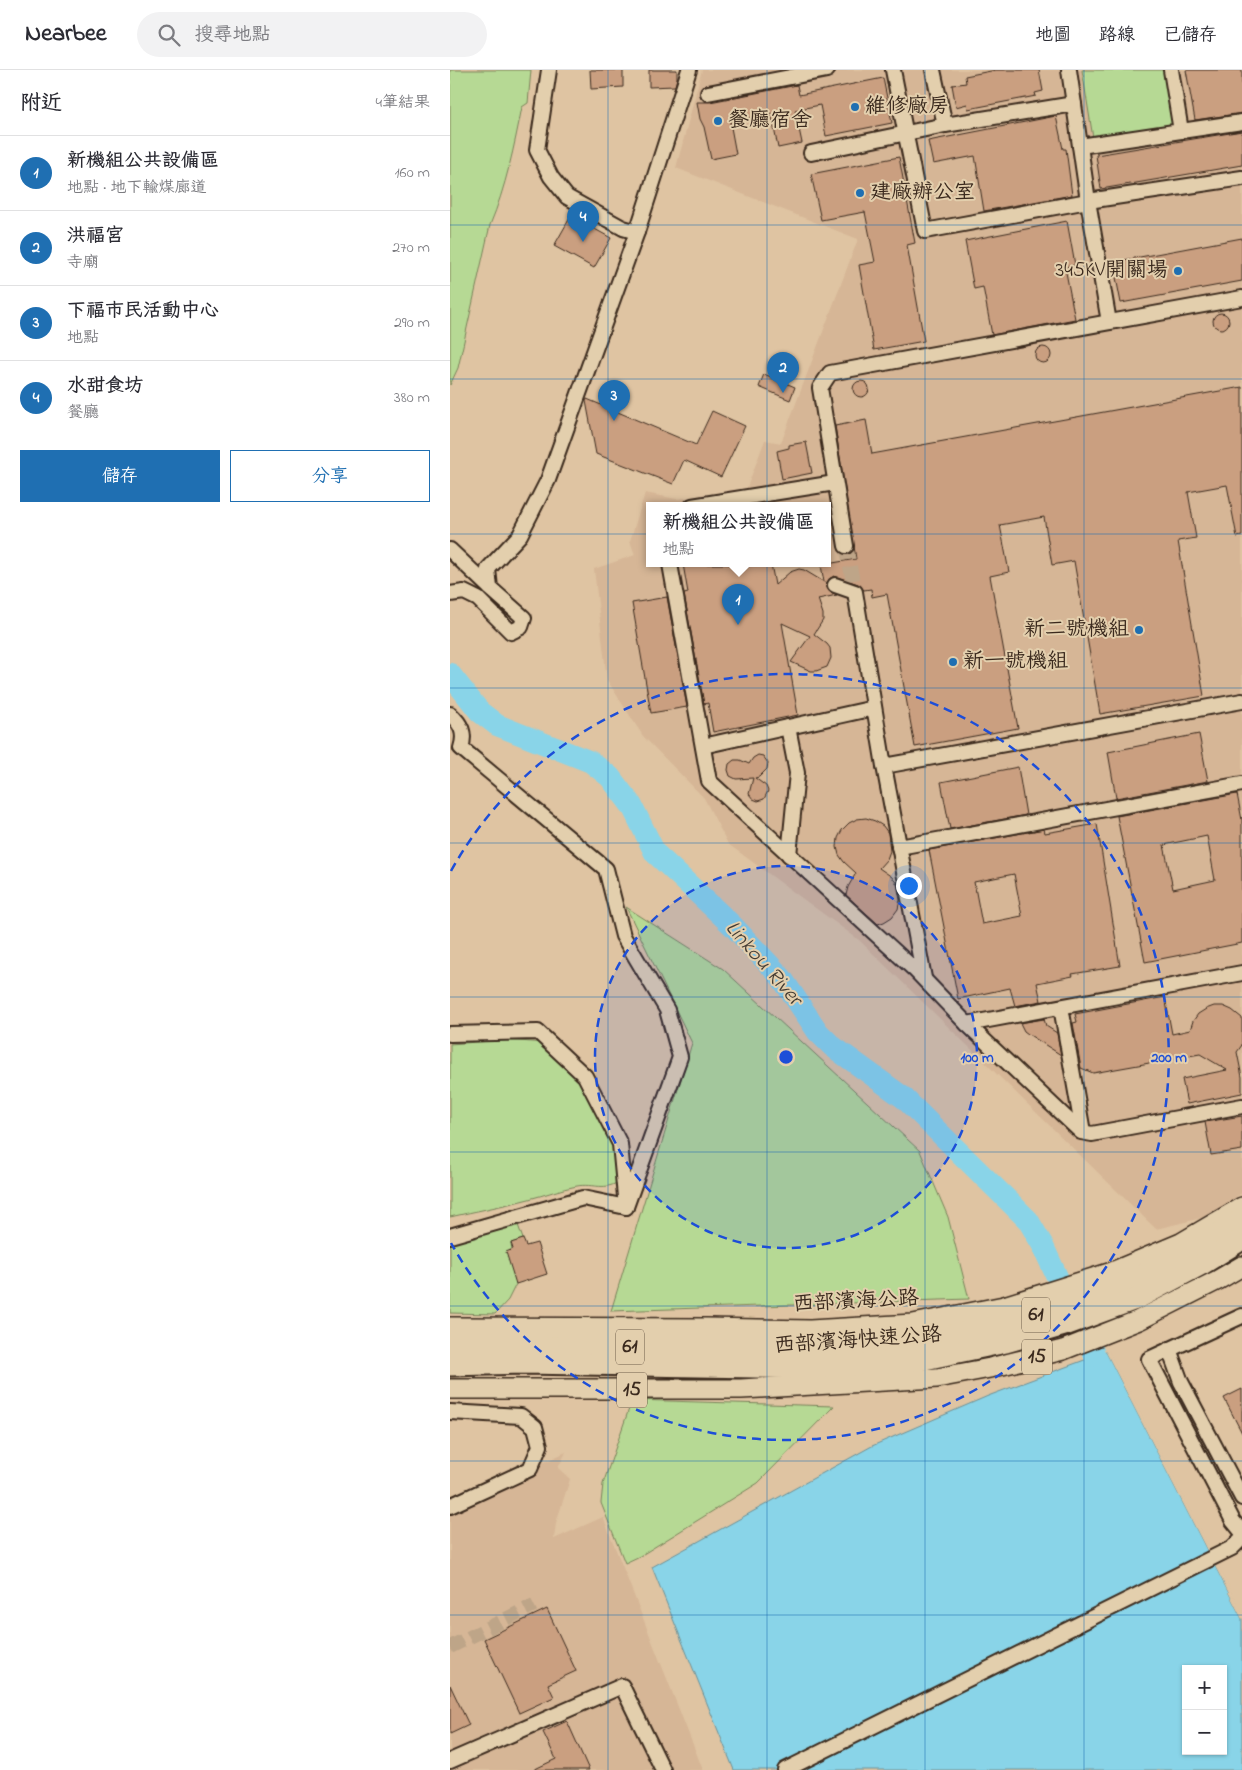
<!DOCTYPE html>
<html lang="zh-TW">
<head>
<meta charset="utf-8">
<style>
	:root { --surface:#fff; --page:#f2f2f3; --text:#2b2b33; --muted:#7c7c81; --line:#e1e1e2; --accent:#1f6fb2 }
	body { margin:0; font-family:"Indie Flower","LXGW WenKai TC",sans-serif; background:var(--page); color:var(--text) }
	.controls { position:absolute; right:15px; bottom:15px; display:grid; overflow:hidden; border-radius:0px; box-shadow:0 1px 4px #0004 }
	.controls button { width:45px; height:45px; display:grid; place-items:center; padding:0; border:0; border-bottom:1px solid var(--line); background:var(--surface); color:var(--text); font:25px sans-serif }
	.you { position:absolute; left:458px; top:815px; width:18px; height:18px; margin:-12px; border:4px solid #fff; border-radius:50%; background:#1a73e8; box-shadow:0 0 0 8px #1a73e833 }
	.badge { display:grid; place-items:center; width:32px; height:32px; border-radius:50%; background:var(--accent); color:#fff; font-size:16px; font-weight:700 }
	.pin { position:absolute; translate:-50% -41px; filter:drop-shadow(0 1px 2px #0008) }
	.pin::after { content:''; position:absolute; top:26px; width:18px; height:15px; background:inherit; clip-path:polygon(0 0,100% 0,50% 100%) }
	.popup { position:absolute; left:196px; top:432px; width:185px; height:65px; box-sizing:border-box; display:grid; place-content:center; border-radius:0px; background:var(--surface); filter:drop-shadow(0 1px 4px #0005); font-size:16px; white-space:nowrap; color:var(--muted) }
	.popup b { font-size:19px; color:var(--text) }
	.popup::after { content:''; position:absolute; left:50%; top:100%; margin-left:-10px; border:10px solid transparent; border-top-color:var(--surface) }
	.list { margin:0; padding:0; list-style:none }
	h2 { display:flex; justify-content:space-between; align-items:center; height:65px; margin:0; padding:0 20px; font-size:21px }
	h2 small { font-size:16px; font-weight:400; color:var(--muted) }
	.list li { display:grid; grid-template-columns:32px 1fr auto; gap:15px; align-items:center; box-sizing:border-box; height:75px; padding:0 20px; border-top:1px solid var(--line) }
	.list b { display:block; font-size:19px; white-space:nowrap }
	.list p { margin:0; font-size:16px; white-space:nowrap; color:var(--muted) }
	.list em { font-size:16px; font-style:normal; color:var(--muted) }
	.actions { display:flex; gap:10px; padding:15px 20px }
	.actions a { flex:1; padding:11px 0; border:1px solid var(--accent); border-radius:0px; text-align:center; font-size:18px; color:var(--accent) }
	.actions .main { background:var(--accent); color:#fff }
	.icon { flex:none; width:28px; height:28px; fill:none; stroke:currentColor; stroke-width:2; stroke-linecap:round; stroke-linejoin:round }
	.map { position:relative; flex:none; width:792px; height:1700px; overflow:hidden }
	header { display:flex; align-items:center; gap:30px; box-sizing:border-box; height:70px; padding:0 25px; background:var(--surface); border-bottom:1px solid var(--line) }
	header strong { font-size:24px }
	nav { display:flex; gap:28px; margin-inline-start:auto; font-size:18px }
	.search { width:350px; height:45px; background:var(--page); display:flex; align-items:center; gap:12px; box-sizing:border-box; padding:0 18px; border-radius:28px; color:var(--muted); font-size:19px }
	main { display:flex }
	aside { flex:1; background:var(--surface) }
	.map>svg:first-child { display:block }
	.built { fill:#d6b696; fill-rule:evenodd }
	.green { fill:#b6d994; stroke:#788259 }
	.water { fill:#89d4e8; stroke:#6a9097; fill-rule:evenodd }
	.pier { fill:#dfc4a2 }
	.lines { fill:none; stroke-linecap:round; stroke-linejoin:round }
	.river { stroke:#89d4e8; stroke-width:22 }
	.building { fill:#ca9f80; stroke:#3b2a1e; fill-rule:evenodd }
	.minor-tunnel { stroke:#bea588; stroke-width:14; stroke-dasharray:14 7; stroke-linecap:butt }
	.minor-casing { stroke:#3b2a1e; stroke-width:18 }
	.major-casing { stroke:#3b2a1e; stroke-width:22 }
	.highway-casing { stroke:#3b2a1e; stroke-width:25 }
	.minor { stroke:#e3cfad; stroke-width:14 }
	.major { stroke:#e3cfad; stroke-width:19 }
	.highway { stroke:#e3cfad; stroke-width:21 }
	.grid { fill:none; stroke:#1f6fb2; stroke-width:1; stroke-opacity:0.55 }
	.ring { fill:none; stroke:#1d4ed8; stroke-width:2.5; stroke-dasharray:9 6 }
	.poi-dot { fill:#1f6fb2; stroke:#e3cfad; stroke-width:2 }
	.labels { text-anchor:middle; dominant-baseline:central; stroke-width:4; stroke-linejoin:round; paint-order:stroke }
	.shield { fill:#e3cfad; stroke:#6d5c49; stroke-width:1 }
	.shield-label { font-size:20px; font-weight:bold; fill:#3b2a1e }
	.poi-label { font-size:21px; fill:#3b2a1e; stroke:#e3cfad; text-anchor:start }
	.street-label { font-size:21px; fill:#3b2a1e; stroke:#e3cfad }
	.water-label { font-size:22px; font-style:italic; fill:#433b32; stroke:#e3cfad }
	.centre { fill:#1d4ed8; stroke:#e3cfad; stroke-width:2.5 }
	.ring-label { font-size:15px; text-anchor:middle; font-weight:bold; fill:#1d4ed8; stroke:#e3cfad; stroke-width:4; stroke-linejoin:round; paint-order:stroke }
</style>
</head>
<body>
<header>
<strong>Nearbee</strong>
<div class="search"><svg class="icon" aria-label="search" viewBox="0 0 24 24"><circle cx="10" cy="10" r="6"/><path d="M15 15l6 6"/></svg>搜尋地點</div>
<nav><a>地圖</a><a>路線</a><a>已儲存</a></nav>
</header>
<main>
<aside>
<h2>附近<small>4筆結果</small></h2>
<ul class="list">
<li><span class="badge">1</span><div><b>新機組公共設備區</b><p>地點 · 地下輸煤廊道</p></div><em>160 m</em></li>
<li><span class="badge">2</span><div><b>洪福宮</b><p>寺廟</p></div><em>270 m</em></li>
<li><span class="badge">3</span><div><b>下福市民活動中心</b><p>地點</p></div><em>290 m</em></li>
<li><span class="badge">4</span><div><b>水甜食坊</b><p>餐廳</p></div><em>380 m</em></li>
</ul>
<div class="actions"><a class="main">儲存</a><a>分享</a></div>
</aside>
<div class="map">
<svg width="792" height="1700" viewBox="0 0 792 1700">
	<rect width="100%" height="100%" fill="#dfc4a2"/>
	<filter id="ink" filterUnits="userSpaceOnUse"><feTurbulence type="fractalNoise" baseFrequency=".02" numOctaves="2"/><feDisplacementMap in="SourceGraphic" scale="10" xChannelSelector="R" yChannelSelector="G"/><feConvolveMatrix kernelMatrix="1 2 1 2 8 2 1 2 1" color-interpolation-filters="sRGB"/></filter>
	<g filter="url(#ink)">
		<g class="built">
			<path d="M252 0H792V1123L756 1147 706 1159 409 870 278 774 254 728 193 666 157 610 144 499 185 485 180 471 195 423 227 429 296 420 315 370 331 373 408 169 226 98ZM199 436H377V494H199Z"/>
			<path d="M116 1382 108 1398 120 1409 106 1453 104 1469 153 1447 253 1700H0V1436Z"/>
		</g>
		<g class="green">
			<path d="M0 0H81L78 33 72 37C64 77 56 117 40 155L8 298 0 315Z"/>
			<path d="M632 0H714L725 55 643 68Z"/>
			<path d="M176 837 273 899 470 1081 498 1147 519 1229 161 1241 242 973Z"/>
			<path d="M55 970 95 973 121 996 164 1065 171 1110C156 1122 143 1113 127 1116 110 1119 95 1125 79 1129 53 1136 26 1141 0 1147V974Z"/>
			<path d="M64 1151 68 1155 73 1169 61 1173 66 1214 58 1230 45 1244 0 1243V1169Z"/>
			<path d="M182 1330 384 1336 308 1413 190 1486 175 1493 151 1433 153 1414Z"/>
		</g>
		<path class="water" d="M656 1282 792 1549V1700H284L202 1497 422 1376 538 1326ZM736 1599H773V1681H736Z"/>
		<path class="pier" d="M658 1281 792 1544V1549L656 1282Z"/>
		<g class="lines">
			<g class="river">
				<path d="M0 604 30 642 47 655 141 692 160 707 182 736 205 783 284 857 331 907 368 962 382 976 454 1028 578 1150 592 1174 609 1211"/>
				<path d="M641 1277 645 1286"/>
			</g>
		</g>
		<g class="building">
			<path d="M140 0H173V17L141 19Z"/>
			<path d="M199 0H227V8L225 16 199 17Z"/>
			<path d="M546 0H589L593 21 585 23 586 26 518 39 517 34 506 37 502 15 516 13 515 6Z"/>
			<path d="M736 0H792V43L745 50Z"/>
			<path d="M433 8 442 53 376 66 370 35 345 40 352 73 328 78 321 43 280 52 286 84 261 89 254 57 250 49 247 32H260L347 15 349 25Z"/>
			<path d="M606 46 613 79H616L622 125 534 141 525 86 483 94 478 71Z"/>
			<path d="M792 61V95L651 119 646 85Z"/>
			<path d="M449 87 465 173 457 175 474 271 424 280 409 195 425 192 415 142 371 150 361 104Z"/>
			<path d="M121 146 161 168 144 198 104 176Z"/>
			<path d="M617 151 625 195 615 197 625 249 542 265 533 217 524 219 515 171Z"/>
			<path d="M792 168V211L671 233 663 192Z"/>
			<circle cx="771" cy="251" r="8"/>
			<circle cx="593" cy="285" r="8"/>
			<path d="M314 304 345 317 340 330 309 317Z"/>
			<circle cx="411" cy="319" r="8"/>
			<path d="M792 317V466L787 467 777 415 738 422 746 468 728 471 754 626 650 644 624 491 602 495 594 447 550 455 559 502 540 506 568 658 465 677 437 524 422 527 421 519 414 520 408 514 384 506 379 509 377 517 379 521 387 525 368 529 373 544V550L364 564 377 574 380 578 381 588 377 597 366 601H361L341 592 360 566 332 553 348 645 263 662 258 633 254 634 234 524 238 523 233 494H321L325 515 340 502 349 499 354 500 374 512 371 495 406 489 385 356 416 350 422 384Z"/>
			<path d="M137 329 246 375 262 341 295 356 271 407 234 390 223 414 146 384 136 331Z"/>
			<path d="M356 372 362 403 332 409 327 381 339 378V375Z"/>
			<path d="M217 527 237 637 201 643 182 533Z"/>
			<path d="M749 664 758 711 666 728 658 682Z"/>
			<path d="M308 685 313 686 318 693 317 699 309 707 305 708 316 716 318 721 314 729 308 731 303 729 299 724 303 708 286 709 280 706 278 700 279 694 284 690H290L299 694 303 688Z"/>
			<path d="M568 697 576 745 500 759 491 712Z"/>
			<path d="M787 724 792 750V873L695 892 667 746ZM757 766 765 810 723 819 714 775Z"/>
			<path d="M416 748 425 751 433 756 438 763 440 781 437 789 429 798 442 807 447 814 450 830 448 839 442 847 434 852 428 854 396 825 398 817 406 803 394 792 389 785 387 777 388 768 392 760 399 753 407 749Z"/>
			<path d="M647 754 670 896 622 904 623 906 587 913 591 931 565 936 560 918 508 929 479 780 594 759 595 763ZM564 804 572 846 532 854 524 812Z"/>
			<path d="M715 927 722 964 740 960 743 951 748 944 756 939 764 936H773L782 940 792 948V975L787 982 792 1007V1023L737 1034 732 1009 777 1000 750 984 643 1003 631 998 623 953 627 952 625 944Z"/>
			<path d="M594 949 596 956 607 963 611 985 578 964 574 961 570 953Z"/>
			<path d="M792 1046V1080L761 1085 755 1052Z"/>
			<path d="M73 1169 76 1176 87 1173 97 1204 66 1214 56 1182 63 1179 61 1173Z"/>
			<path d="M792 1319V1363L774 1328Z"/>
			<path d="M97 1539 126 1601 98 1614 104 1627 69 1643 34 1569Z"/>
			<path d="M0 1615 19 1655 0 1664Z"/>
			<path d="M117 1651 139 1700H83L106 1689 93 1662Z"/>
		</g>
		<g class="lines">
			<g class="minor-tunnel">
				<path d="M396 476 405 522"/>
				<path d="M0 1577 84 1535"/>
			</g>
			<defs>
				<g id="minor">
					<path d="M443 0 475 161 638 131 792 108"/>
					<path d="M483 0 495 55"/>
					<path d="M619 0 638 131 659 252"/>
					<path d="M258 23 377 0"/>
					<path d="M731 61 792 52"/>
					<path d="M630 76 731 61 721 0"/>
					<path d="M361 83 495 55 624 34"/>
					<path d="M187 162 239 0"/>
					<path d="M242 436 385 413"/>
					<path d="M396 476 370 318 380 303 792 228"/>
					<path d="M0 480 40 518"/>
					<path d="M220 494 259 711 464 899 517 954 631 1062 642 1064 792 1036"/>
					<path d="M385 515 405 522 434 696 792 631"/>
					<path d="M0 524 14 522 28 529 61 562 71 557 74 548 40 518 38 499 70 465 98 410 187 162 173 158 117 127 101 107 87 80 99 0"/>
					<path d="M0 644C11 654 16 663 11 678L156 799 173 866 217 940 230 987 176 1137"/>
					<path d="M338 657 347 703 339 785"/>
					<path d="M253 676 424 638"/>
					<path d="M434 696 474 908"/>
					<path d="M449 777 792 714"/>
					<path d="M611 937 633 1062"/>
					<path d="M517 954 792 903"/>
					<path d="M0 964 88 962 135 1006 170 1074 176 1137 133 1128 0 1166"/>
					<path d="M792 1246 699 1289 783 1451 792 1462"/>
					<path d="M719 1279 731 1312 792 1428"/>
					<path d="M0 1342 71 1346 85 1357 90 1376 80 1399 0 1436"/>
					<path d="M0 1691 172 1616 213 1700"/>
					<path d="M335 1700 782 1478 792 1468"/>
				</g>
				<g id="major">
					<path d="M0 1257 257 1258 360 1260 463 1254 554 1236 662 1202 731 1173 792 1137"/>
					<path d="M0 1319H291L487 1308 540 1298 613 1280 689 1250 768 1210 792 1196"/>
				</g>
				<g id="highway">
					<path d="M0 1276 361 1278 472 1270 550 1256 611 1238 676 1212 741 1181 792 1149"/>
					<path d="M0 1295 74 1293 362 1298 470 1290 556 1272 618 1254 686 1229 752 1194 792 1169"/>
				</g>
			</defs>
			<use href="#minor" class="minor-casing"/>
			<use href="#major" class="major-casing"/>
			<use href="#highway" class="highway-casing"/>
			<use href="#minor" class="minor"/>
			<use href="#major" class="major"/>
			<use href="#highway" class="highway"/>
		</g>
	</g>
	<path class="grid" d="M158 0V1700M317 0V1700M475 0V1700M634 0V1700M0 155H792M0 309H792M0 464H792M0 618H792M0 773H792M0 927H792M0 1082H792M0 1236H792M0 1391H792M0 1545H792"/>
	<circle cx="336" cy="987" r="191" fill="#1d4ed8" fill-opacity=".12"/>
	<g class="ring">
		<circle cx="336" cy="987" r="191"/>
		<path d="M1 801A383 383 0 1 1 1 1173"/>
	</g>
	<g class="poi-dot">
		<circle cx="405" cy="37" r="5"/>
		<circle cx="268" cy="51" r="5"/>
		<circle cx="410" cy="123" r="5"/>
		<circle cx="728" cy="201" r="5"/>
		<circle cx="689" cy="560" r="5"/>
		<circle cx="503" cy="592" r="5"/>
	</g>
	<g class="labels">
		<g class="shield">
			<rect x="572" y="1227.5" width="28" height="35" rx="4"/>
			<rect x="166" y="1259.5" width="28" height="35" rx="4"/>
			<rect x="572" y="1269.5" width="30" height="35" rx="4"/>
			<rect x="167" y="1302.5" width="30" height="35" rx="4"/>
		</g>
		<g class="shield-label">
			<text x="586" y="1245">61</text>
			<text x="180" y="1277">61</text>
			<text x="587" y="1287">15</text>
			<text x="182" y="1320">15</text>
		</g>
		<g class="poi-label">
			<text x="415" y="37">維修廠房</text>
			<text x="278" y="51">餐廳宿舍</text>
			<text x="420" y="123">建廠辦公室</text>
			<text x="718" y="201" text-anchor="end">345KV開關場</text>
			<text x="679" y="560" text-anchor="end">新二號機組</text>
			<text x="513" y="592">新一號機組</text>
		</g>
		<g class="street-label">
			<text transform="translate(406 1232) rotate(-3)">西部濱海公路</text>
			<text transform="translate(408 1271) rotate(-4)">西部濱海快速公路</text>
		</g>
		<g class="water-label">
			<text transform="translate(313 894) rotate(49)">Linkou River</text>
		</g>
	</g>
	<circle cx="336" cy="987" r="8" class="centre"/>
	<g class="ring-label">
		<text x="527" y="992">100 m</text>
		<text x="719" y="992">200 m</text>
	</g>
</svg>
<div class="controls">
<button>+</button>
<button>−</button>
</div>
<div class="you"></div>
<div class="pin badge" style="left:288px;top:555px">1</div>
<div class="popup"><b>新機組公共設備區</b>地點</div>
<div class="pin badge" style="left:333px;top:323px">2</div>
<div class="pin badge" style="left:164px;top:351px">3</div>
<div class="pin badge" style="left:133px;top:172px">4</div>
</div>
</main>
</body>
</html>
